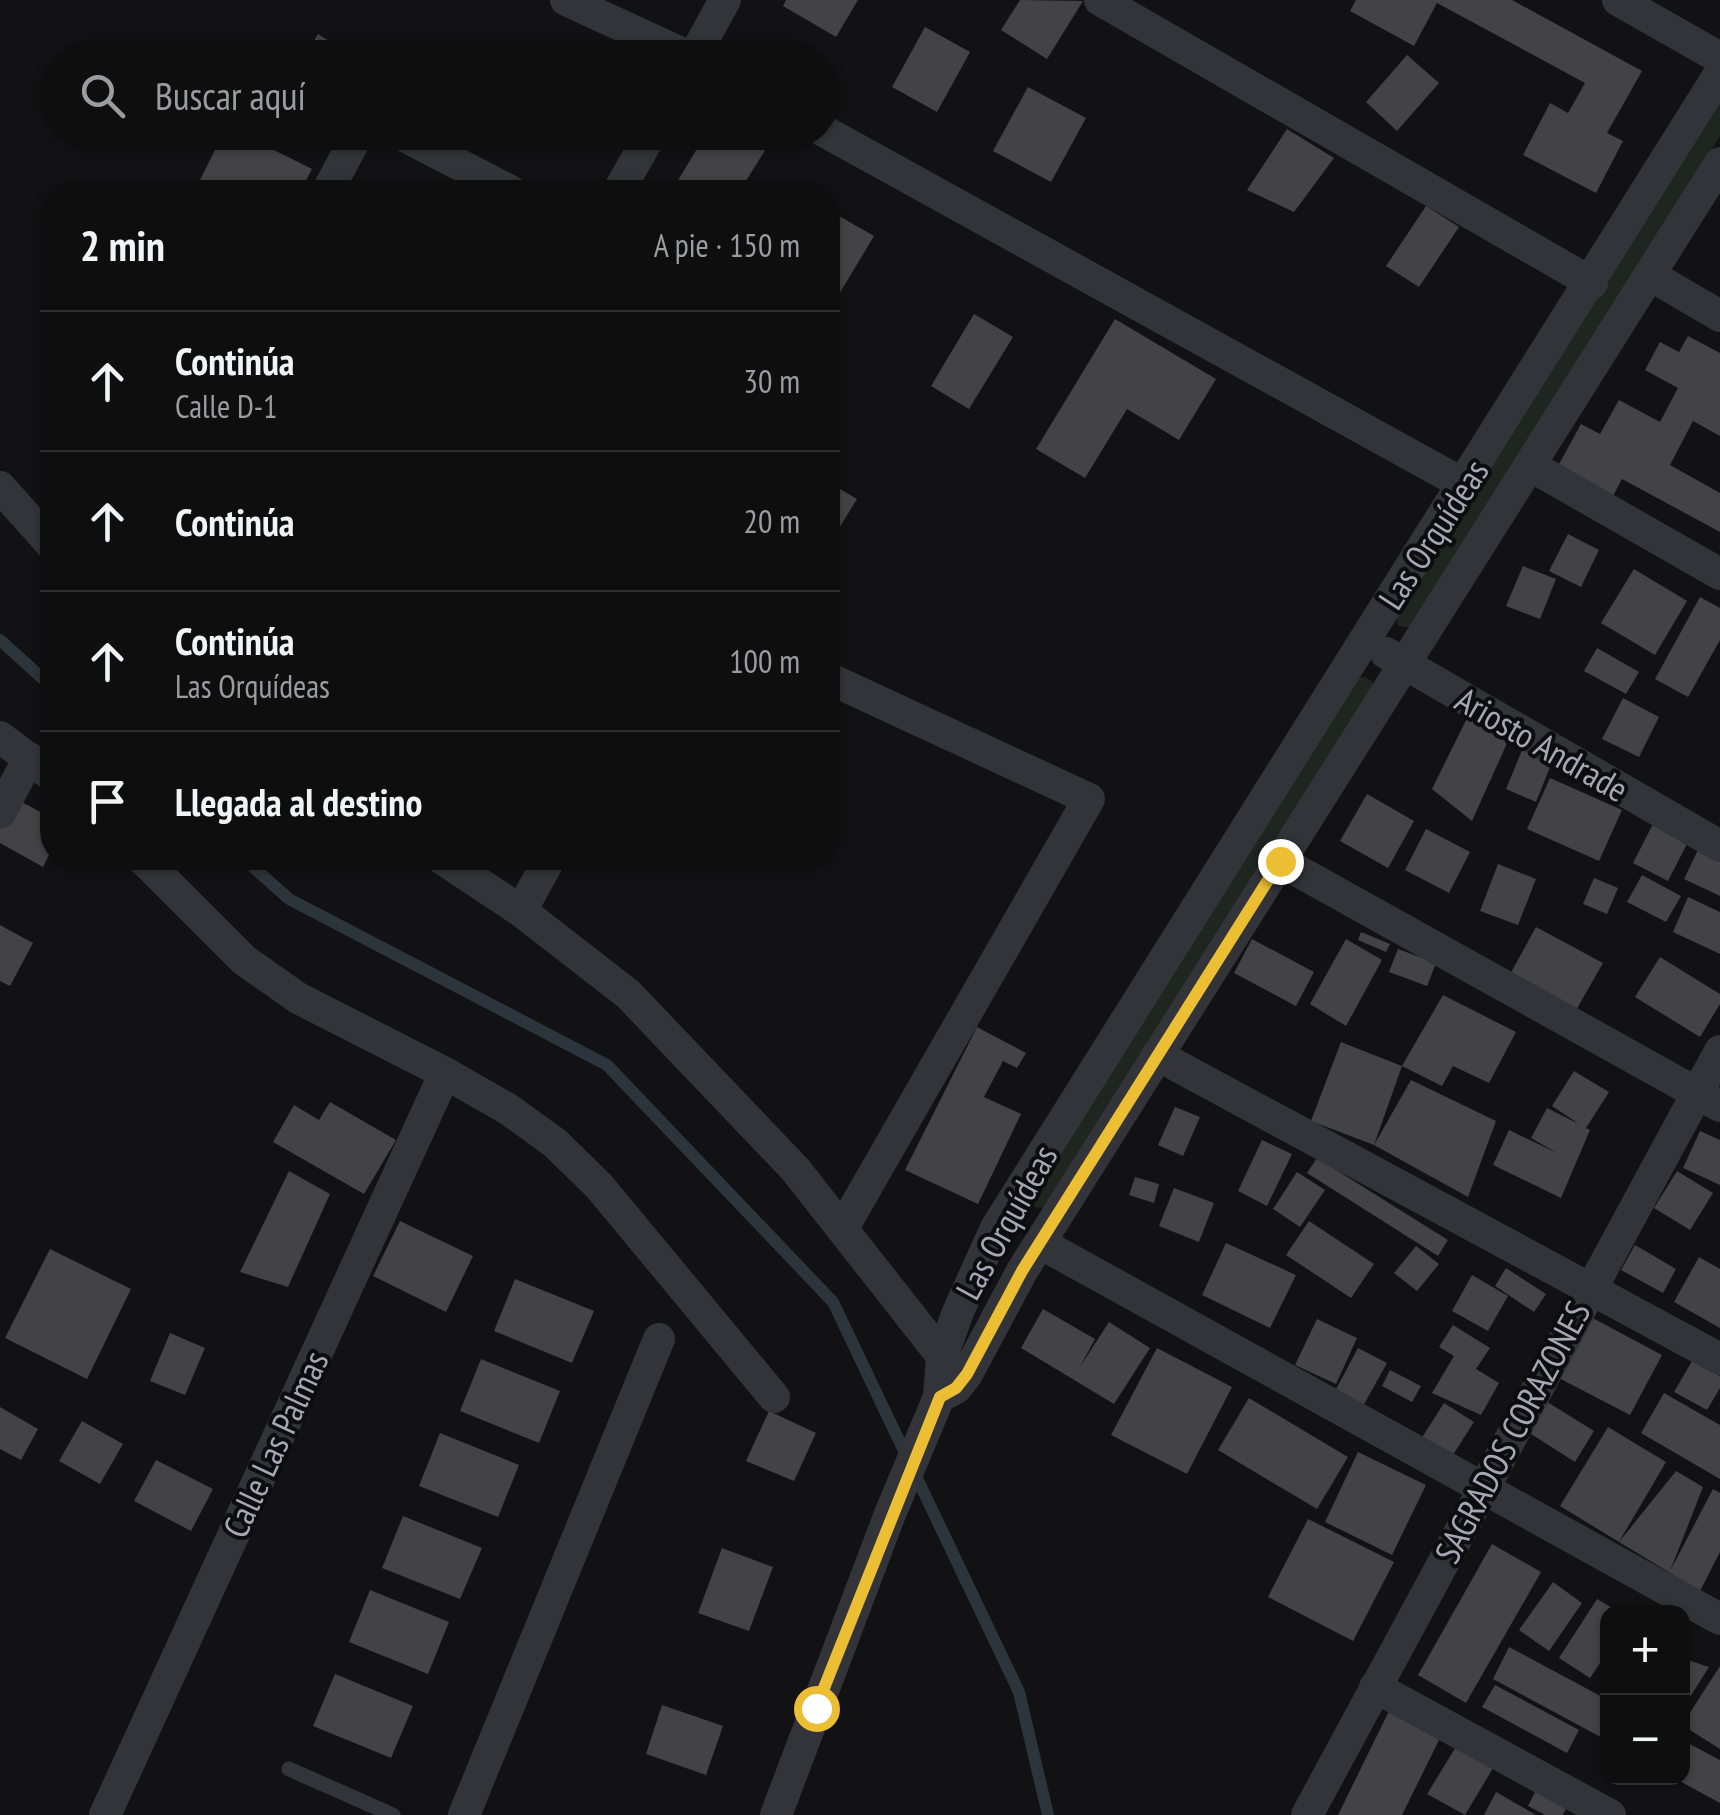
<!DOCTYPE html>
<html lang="es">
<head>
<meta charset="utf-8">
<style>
	:root { --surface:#0e0e0f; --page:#171718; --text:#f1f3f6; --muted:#9b9c9e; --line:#2e2e2f }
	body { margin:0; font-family:"PT Sans Narrow",sans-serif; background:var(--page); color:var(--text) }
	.controls { position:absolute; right:30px; bottom:30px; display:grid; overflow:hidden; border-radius:20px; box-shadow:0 2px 8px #0004 }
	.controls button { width:90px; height:90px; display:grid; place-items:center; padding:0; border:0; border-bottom:2px solid var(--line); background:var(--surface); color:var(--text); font:50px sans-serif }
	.stop { position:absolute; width:30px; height:30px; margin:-22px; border:8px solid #ebbe33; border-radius:50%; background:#fff }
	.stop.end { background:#ebbe33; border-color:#fff; box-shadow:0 2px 10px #0008 }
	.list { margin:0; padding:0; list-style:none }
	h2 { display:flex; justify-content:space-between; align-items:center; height:130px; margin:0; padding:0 40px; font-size:42px }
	h2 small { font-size:32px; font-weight:400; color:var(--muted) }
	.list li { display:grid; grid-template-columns:65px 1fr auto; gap:30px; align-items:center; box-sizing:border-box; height:140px; padding:0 40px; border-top:2px solid var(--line) }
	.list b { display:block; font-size:38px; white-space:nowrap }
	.list p { margin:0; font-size:32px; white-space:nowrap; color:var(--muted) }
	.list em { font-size:32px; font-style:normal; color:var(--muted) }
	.icon { flex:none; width:55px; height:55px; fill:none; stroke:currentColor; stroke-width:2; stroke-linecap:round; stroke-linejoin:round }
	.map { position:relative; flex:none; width:1720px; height:1815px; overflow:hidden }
	.search { position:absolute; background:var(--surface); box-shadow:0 2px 8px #0004; left:40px; top:40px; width:800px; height:110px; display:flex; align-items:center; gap:25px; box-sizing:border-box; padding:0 35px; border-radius:55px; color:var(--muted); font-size:38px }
	.panel { position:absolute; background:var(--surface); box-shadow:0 2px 8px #0004; left:40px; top:180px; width:800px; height:690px; border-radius:40px }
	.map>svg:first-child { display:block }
	.green { fill:#1f2620 }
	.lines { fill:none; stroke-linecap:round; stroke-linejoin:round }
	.stream { stroke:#2c343c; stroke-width:12 }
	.building { fill:#424247 }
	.lane { stroke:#333439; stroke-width:15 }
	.street { stroke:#333439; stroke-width:32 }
	.route { stroke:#ebbe33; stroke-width:12 }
	.labels { text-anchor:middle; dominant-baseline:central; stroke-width:8; stroke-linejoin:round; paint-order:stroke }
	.street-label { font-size:35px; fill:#a4a8b4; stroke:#0d0d0f }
</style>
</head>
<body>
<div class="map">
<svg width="1720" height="1815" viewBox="0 0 1720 1815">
	<rect width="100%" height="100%" fill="#121214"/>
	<g class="green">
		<path d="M1720 97V136L1416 628 1398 626 1397 618Z"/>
		<path d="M1364 677 1372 681 1374 689 1048 1208 1031 1207 1027 1200 1356 678Z"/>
	</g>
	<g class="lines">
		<g class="stream">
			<path d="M0 640 52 687"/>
			<path d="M243 858 289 899 607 1065 833 1302 1019 1692 1048 1815"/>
		</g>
	</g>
	<g class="building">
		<path d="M786 0H858L836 37 783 6Z"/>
		<path d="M1020 0 1083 1 1047 59 1001 30Z"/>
		<path d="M1356 0H1512L1642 71 1607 133 1623 141 1596 193 1523 155 1550 103 1568 113 1585 83 1437 3 1414 46 1350 11Z"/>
		<path d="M925 27 970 52 937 112 892 87Z"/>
		<path d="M318 34 356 58H304Z"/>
		<path d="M1407 55 1439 83 1397 131 1366 102Z"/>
		<path d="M1028 87 1086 118 1051 182 993 151Z"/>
		<path d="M1287 129 1334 158 1294 212 1247 190Z"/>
		<path d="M224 132H238L312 169 300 192H210L197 186Z"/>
		<path d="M707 132 774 136 739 192H671Z"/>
		<path d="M1426 206 1459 227 1419 287 1386 266Z"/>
		<path d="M832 212 874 236 835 301 828 296V220Z"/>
		<path d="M974 314 1013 337 969 409 931 386Z"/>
		<path d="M1115 319 1216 379 1179 440 1127 409 1085 478 1036 449Z"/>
		<path d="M1688 336 1720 353V436L1693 421 1670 465 1720 493V532L1622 479 1613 496 1558 466 1581 424 1600 434 1619 400 1660 422 1678 388 1645 370 1660 342 1679 352Z"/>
		<path d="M828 482 857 499 828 546Z"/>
		<path d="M1568 534 1599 550 1581 587 1549 571Z"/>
		<path d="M1523 566 1556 579 1540 619 1506 606Z"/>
		<path d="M1634 569 1687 601 1655 655 1601 623Z"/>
		<path d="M1700 597 1720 608V640L1688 697 1655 679Z"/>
		<path d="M1597 648 1639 672 1626 694 1584 671Z"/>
		<path d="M1623 698 1659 717 1639 757 1602 739Z"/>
		<path d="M1474 704 1513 730 1472 821 1432 789Z"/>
		<path d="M1527 738 1557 750 1536 802 1506 789Z"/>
		<path d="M1550 778 1622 810 1599 861 1527 829Z"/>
		<path d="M1367 794 1414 821 1388 868 1340 841Z"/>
		<path d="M12 797 52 818V849L43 867 0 843V818Z"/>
		<path d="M1655 820 1690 838 1668 881 1633 863Z"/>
		<path d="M1426 829 1470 852 1449 893 1405 870Z"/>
		<path d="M1698 850 1720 860V896L1684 879Z"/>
		<path d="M1498 864 1536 879 1518 925 1480 911Z"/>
		<path d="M1642 875 1681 896 1666 922 1627 902Z"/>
		<path d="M1594 878 1618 888 1607 914 1583 904Z"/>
		<path d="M1688 897 1720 912V954L1673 932Z"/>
		<path d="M0 925 33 943 10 986 0 981Z"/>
		<path d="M1536 927 1603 963 1575 1012 1509 976Z"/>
		<path d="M1361 932 1390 944 1386 952 1358 940Z"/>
		<path d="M1252 939 1314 972 1296 1006 1234 973Z"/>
		<path d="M1346 939 1382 960 1346 1026 1310 1004Z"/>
		<path d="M1398 949 1436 963 1427 986 1389 972Z"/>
		<path d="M1660 957 1720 994V1004L1700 1037 1635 997Z"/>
		<path d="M1443 995 1516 1032 1489 1083 1453 1066 1442 1086 1402 1066Z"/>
		<path d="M977 1027 1026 1053 1017 1068 1003 1061 984 1097 1021 1114 978 1204 905 1170Z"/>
		<path d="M1341 1042 1402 1066 1374 1145 1311 1121Z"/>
		<path d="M1574 1071 1609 1092 1586 1128 1590 1130 1561 1198 1493 1165 1509 1130 1557 1153 1531 1138 1547 1108 1579 1124 1552 1106Z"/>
		<path d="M1411 1080 1496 1121 1468 1197 1374 1145Z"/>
		<path d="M330 1102 396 1140 364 1194 273 1142 294 1105 319 1120Z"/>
		<path d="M1175 1107 1200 1117 1183 1156 1158 1145Z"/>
		<path d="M1700 1131 1720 1140V1185L1683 1168Z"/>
		<path d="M1262 1140 1292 1154 1267 1206 1238 1191Z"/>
		<path d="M1317 1158 1448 1240 1438 1256 1307 1173Z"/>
		<path d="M289 1171 330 1194 288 1287 240 1272Z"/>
		<path d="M1677 1171 1713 1193 1690 1230 1654 1208Z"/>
		<path d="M1297 1172 1325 1190 1300 1227 1273 1209Z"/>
		<path d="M1135 1177 1159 1184 1154 1203 1129 1195Z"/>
		<path d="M1174 1188 1214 1203 1199 1242 1159 1226Z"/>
		<path d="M400 1221 473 1256 446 1312 373 1276Z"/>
		<path d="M1309 1221 1374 1264 1351 1298 1286 1255Z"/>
		<path d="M1226 1243 1296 1275 1270 1328 1202 1295Z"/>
		<path d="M1635 1245 1676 1269 1663 1293 1621 1270Z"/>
		<path d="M1416 1246 1439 1264 1417 1291 1394 1273Z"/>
		<path d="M50 1249 131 1289 87 1379 5 1338Z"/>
		<path d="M1699 1257 1720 1269V1328L1674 1302Z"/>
		<path d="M1506 1268 1546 1294 1534 1312 1495 1286Z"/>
		<path d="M1472 1275 1508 1296 1488 1331 1452 1311Z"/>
		<path d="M515 1279 594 1311 572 1363 494 1331Z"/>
		<path d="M1043 1309 1095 1339 1080 1367 1109 1322 1150 1348 1114 1404 1021 1348Z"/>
		<path d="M1585 1314 1662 1355 1630 1415 1553 1375Z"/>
		<path d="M1317 1319 1357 1338 1336 1384 1295 1365Z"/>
		<path d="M1453 1325 1490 1348 1476 1369 1499 1383 1481 1415 1432 1393 1454 1356 1439 1347Z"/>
		<path d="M170 1333 205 1348 185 1395 150 1381Z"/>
		<path d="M1157 1348 1232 1387 1187 1474 1111 1435Z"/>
		<path d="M1358 1348 1387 1363 1362 1408 1334 1393Z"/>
		<path d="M481 1359 560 1391 539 1443 460 1411Z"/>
		<path d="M1692 1361 1720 1376V1388L1707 1410 1674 1392Z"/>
		<path d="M1390 1370 1421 1386 1412 1402 1382 1386Z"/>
		<path d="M1664 1393 1720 1425V1479L1641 1433Z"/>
		<path d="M1536 1395 1594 1431 1575 1462 1517 1425Z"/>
		<path d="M1249 1398 1348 1457 1317 1509 1218 1450Z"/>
		<path d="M1444 1403 1474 1422 1451 1458 1421 1439Z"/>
		<path d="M0 1407 38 1429 21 1460 0 1449Z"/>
		<path d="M769 1411 816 1433 794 1481 746 1461Z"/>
		<path d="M82 1421 123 1444 100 1484 59 1461Z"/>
		<path d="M1608 1427 1666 1462 1619 1542 1560 1506Z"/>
		<path d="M440 1433 519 1465 498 1517 419 1486Z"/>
		<path d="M1358 1452 1426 1485 1392 1555 1325 1522Z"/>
		<path d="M156 1460 213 1489 191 1531 134 1501Z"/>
		<path d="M1676 1471 1703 1487 1670 1571 1713 1489 1720 1493V1552L1700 1591 1619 1542Z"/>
		<path d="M403 1516 482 1548 460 1599 382 1568Z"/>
		<path d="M1308 1519 1394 1562 1353 1641 1268 1597Z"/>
		<path d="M1492 1544 1541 1572 1466 1703 1418 1675Z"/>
		<path d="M722 1548 773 1567 749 1631 698 1613Z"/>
		<path d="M1553 1582 1582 1603 1549 1651 1519 1630Z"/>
		<path d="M370 1590 449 1622 428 1674 349 1642Z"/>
		<path d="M1597 1599 1619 1612H1608V1651L1590 1678 1559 1658Z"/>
		<path d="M1509 1647 1608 1700V1741L1493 1679Z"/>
		<path d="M1682 1658 1709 1667 1688 1700 1682 1698Z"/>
		<path d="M1720 1666V1749L1682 1725Z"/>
		<path d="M335 1674 413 1706 391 1758 313 1726Z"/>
		<path d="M1495 1685 1579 1730 1567 1753 1482 1707Z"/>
		<path d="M662 1705 723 1726 706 1775 646 1754Z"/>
		<path d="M1389 1711 1441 1736 1402 1815H1338Z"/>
		<path d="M1462 1737 1499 1758 1465 1815 1427 1794Z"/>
		<path d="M1682 1740 1720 1760V1803L1674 1778H1682Z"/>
		<path d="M1540 1782 1571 1798 1563 1815H1545L1528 1806Z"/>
		<path d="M1496 1792 1536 1815H1484Z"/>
	</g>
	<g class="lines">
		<path class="lane" d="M289 1769 393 1815"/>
		<g class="street">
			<path d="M566 0 692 58"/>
			<path d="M1100 0 1592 283"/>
			<path d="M1618 0 1720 58"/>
			<path d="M693 58 725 0"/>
			<path d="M822 130 1465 485"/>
			<path d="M397 132 512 192"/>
			<path d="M327 192 359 132"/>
			<path d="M618 192 652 132"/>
			<path d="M1650 275 1720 316"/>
			<path d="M1531 466 1720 574"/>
			<path d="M0 487 52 545"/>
			<path d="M1386 653 1720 846"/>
			<path d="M828 678 1089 799 844 1226"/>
			<path d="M0 737 52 776"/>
			<path d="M0 813 29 758"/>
			<path d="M142 858 244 960 298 998 445 1073 508 1109 555 1143 599 1186 774 1397"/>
			<path d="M441 858 521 911 628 994 795 1169 942 1356"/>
			<path d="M1280 861 1720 1106"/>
			<path d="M521 911 550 858"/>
			<path d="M1157 1055 1720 1359"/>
			<path d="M1040 1243 1720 1619"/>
			<path d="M939 1397 956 1388 967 1374 1022 1271 1720 163"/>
			<path d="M1375 1687 1610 1815"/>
			<path d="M105 1815 445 1073"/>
			<path d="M464 1815 659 1339"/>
			<path d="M776 1815 890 1514 939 1397 942 1356 958 1312 996 1228 1720 73"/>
			<path d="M1307 1815 1720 1051"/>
		</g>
	</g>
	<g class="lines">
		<path class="route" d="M816 1708 940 1397 956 1388 967 1374 1022 1271 1280 861"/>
	</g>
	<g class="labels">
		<g class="street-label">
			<text transform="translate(1433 534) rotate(-57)">Las Orquídeas</text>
			<text transform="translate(1542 744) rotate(30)">Ariosto Andrade</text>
			<text transform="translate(1006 1222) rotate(-61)">Las Orquídeas</text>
			<text transform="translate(1512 1432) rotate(-62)">SAGRADOS CORAZONES</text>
			<text transform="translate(275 1444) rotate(-65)">Calle Las Palmas</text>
		</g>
	</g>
</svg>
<div class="controls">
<button>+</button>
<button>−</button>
</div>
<div class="stop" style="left:816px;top:1708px"></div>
<div class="stop end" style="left:1280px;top:861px"></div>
<div class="search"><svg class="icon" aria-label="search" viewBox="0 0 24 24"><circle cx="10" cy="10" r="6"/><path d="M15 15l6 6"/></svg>Buscar aquí</div>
<section class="panel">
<h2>2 min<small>A pie · 150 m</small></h2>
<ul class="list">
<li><svg class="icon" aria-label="ahead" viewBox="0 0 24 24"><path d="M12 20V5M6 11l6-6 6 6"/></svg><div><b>Continúa</b><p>Calle D-1</p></div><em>30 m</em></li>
<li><svg class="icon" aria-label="ahead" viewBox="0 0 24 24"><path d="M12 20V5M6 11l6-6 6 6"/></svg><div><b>Continúa</b></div><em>20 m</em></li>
<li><svg class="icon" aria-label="ahead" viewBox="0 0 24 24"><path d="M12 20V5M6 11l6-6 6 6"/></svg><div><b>Continúa</b><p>Las Orquídeas</p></div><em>100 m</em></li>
<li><svg class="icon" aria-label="arrive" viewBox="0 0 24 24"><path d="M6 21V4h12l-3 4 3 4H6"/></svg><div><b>Llegada al destino</b></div></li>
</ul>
</section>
</div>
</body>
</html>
